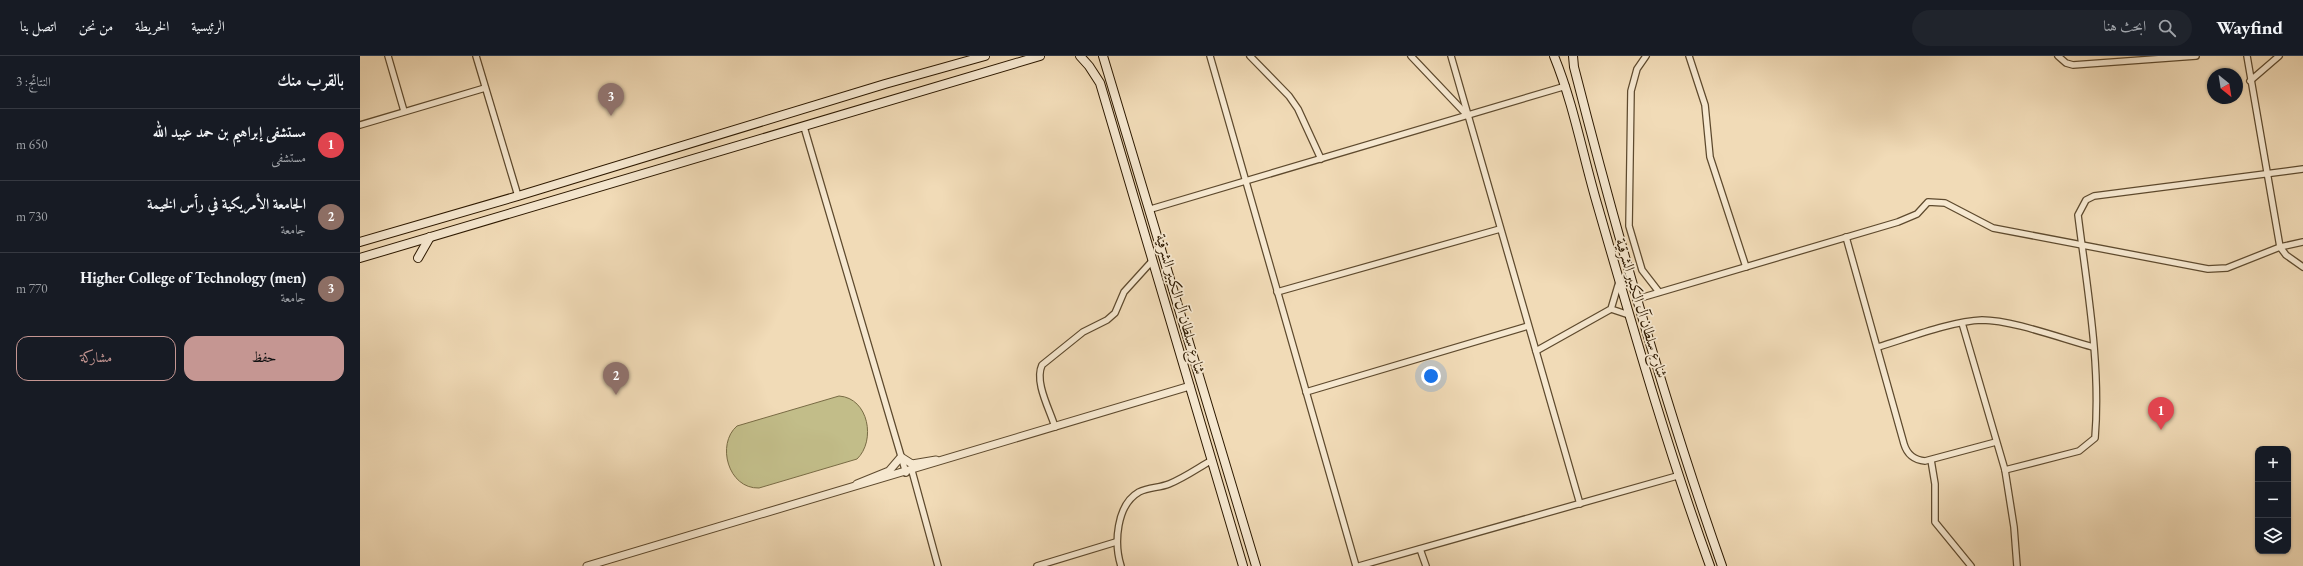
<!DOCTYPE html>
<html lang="ar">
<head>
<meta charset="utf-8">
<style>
	:root { --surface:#171b24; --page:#20242c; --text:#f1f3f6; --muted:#9ea1a6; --line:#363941; --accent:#c59692 }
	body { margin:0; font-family:"EB Garamond",Amiri,serif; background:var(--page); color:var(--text); direction:rtl }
	.controls { position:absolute; right:12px; bottom:12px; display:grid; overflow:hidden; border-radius:8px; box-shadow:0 1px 3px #0004 }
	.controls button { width:36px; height:36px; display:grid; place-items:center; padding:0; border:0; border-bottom:1px solid var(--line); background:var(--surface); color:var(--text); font:20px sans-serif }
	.compass { position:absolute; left:1847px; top:12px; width:36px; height:36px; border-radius:50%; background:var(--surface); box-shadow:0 1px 3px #0004; rotate:150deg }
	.you { position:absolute; left:1071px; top:320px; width:14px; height:14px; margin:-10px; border:3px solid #fff; border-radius:50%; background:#1a73e8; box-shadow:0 0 0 6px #1a73e833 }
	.badge { display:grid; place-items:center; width:26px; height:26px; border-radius:50%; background:var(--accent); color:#fff; font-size:13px; font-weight:700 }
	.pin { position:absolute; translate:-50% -33px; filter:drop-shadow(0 1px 2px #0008) }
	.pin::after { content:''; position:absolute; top:21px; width:14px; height:12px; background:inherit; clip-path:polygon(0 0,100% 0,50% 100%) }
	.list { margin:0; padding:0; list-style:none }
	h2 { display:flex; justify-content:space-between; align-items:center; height:52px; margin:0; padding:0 16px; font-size:17px }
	h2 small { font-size:13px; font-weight:400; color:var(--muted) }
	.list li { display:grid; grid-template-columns:26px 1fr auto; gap:12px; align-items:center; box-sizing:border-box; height:72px; padding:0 16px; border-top:1px solid var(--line) }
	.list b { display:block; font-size:15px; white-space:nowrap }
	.list p { margin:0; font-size:13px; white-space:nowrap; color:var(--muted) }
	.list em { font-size:13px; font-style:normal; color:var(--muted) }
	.actions { display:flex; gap:8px; padding:12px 16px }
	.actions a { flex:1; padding:9px 0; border:1px solid var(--accent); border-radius:12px; text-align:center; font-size:14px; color:var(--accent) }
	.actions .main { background:var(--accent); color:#111 }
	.icon { flex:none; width:22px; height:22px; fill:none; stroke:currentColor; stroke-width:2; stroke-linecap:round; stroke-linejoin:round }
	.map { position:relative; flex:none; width:1943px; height:510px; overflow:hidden; direction:ltr }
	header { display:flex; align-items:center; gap:24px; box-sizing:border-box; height:56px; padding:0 20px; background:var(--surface); border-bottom:1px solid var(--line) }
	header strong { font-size:19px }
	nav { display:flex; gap:22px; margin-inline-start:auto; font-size:14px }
	.search { width:280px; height:36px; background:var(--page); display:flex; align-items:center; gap:10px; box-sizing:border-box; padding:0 14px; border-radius:22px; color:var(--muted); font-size:15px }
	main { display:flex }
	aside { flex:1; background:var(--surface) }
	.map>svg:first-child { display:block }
	.green { fill:#c2bd89; stroke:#786b44 }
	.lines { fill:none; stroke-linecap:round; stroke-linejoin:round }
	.minor-casing { stroke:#5e4a2e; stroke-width:8 }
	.tertiary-casing { stroke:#5e4a2e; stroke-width:9 }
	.secondary-casing { stroke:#2d1900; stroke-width:10 }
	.minor { stroke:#f6e8d0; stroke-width:5.5 }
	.tertiary { stroke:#f6e8d0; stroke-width:7 }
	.secondary { stroke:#f6e8d0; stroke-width:8 }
	.labels { text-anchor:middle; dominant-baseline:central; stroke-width:3.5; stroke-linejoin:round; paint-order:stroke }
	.street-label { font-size:15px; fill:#2d1900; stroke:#f6e8d0 }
</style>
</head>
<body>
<header>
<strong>Wayfind</strong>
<div class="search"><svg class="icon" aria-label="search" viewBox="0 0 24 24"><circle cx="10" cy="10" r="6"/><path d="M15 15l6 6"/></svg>ابحث هنا</div>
<nav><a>الرئيسية</a><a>الخريطة</a><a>من نحن</a><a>اتصل بنا</a></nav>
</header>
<main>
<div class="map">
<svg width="1943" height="510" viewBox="0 0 1943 510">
	<rect width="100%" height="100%" fill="#f1dbb7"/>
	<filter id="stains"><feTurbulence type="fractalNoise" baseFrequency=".005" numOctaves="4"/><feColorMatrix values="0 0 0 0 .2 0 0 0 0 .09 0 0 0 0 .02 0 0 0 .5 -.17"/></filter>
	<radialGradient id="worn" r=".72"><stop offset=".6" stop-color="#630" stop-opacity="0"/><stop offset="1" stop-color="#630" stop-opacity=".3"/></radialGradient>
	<path class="green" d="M479 340C509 342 516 385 497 403L399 432C368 433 356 388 377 370Z"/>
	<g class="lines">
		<defs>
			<g id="minor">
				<path d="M28 0 44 55"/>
				<path d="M116 0 158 140"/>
				<path d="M850 0 996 510"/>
				<path d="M890 0 929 40 938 53 961 103"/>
				<path d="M1051 0 1106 58"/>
				<path d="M1091 0 1220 448"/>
				<path d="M1286 0 1277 13 1271 35 1269 170 1282 214 1299 236"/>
				<path d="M1329 0 1345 49 1350 101 1386 211"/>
				<path d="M1698 0 1706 7 1713 9 1836 0"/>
				<path d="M1887 0 1920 191 1926 199 1943 211"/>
				<path d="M1890 25 1919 0"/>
				<path d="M0 69 125 32"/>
				<path d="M444 71 546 417"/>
				<path d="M791 153 1206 30"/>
				<path d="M1486 181 1544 388C1547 398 1554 404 1565 405L1636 386"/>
				<path d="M917 236 1140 173"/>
				<path d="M1277 243 1538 166 1557 158 1568 146 1585 147 1633 172 1848 213 1867 212 1920 191 1943 186"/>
				<path d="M1251 253 1269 259"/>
				<path d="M1602 267 1645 414 1654 471 1657 510"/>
				<path d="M1518 291C1548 282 1592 265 1622 264 1652 264 1703 283 1733 291"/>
				<path d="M1176 295 1251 253 1259 226"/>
				<path d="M946 336 1168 270"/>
				<path d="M695 371C690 354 674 326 682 309L723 276 747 264 755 257 764 236 793 204"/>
				<path d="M1571 404 1575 428V466L1611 510"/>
				<path d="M1645 414 1719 395 1735 382C1741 308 1727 232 1718 159L1726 144 1734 140 1943 113"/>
				<path d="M552 415 578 510"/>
				<path d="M1060 493 1066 510"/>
				<path d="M677 510 756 486"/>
				<path d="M761 510C754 488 756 449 779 436 789 431 799 432 809 428 824 422 838 412 852 404"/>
				<path d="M999 510 1317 420"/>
			</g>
			<g id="tertiary">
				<path d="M497 428 529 415 541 401 552 408 576 404"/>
				<path d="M227 510 830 330"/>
			</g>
			<g id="secondary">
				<path d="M720 0 729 10 740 27 883 510"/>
				<path d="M743 0 896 510"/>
				<path d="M1194 0C1214 49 1223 101 1238 151 1273 272 1307 392 1350 510"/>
				<path d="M1213 0 1214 11C1257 179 1304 346 1362 510"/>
				<path d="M0 186 158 140 525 28 625 0"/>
				<path d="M0 202 680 0"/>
				<path d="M58 202 70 181"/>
			</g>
		</defs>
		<use href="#minor" class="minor-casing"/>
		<use href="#tertiary" class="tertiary-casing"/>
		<use href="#secondary" class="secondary-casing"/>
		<use href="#minor" class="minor"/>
		<use href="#tertiary" class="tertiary"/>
		<use href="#secondary" class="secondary"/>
	</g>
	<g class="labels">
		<g class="street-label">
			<text transform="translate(821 248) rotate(74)">شارع سلطان آل الكبير الشرقية</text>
			<text transform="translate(1282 252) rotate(73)">شارع سلطان آل الكبير الشرقية</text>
		</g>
	</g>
	<rect width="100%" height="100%" filter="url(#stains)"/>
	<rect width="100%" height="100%" fill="url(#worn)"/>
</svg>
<div class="controls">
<button>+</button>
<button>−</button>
<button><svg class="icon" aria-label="layers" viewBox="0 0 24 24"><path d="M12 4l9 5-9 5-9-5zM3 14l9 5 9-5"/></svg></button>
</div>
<svg class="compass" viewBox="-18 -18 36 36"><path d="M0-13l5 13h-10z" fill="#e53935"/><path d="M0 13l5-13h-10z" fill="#9ea1a6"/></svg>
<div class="you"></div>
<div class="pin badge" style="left:1801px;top:374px;background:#e0444e">1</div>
<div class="pin badge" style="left:256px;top:339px;background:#8d6e63">2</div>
<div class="pin badge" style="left:251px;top:60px;background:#8d6e63">3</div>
</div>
<aside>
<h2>بالقرب منك<small>النتائج: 3</small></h2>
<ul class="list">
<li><span class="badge" style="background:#e0444e">1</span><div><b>مستشفى إبراهيم بن حمد عبيد الله</b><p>مستشفى</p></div><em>650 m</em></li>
<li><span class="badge" style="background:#8d6e63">2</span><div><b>الجامعة الأمريكية في رأس الخيمة</b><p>جامعة</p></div><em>730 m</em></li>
<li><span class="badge" style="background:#8d6e63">3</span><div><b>Higher College of Technology (men)</b><p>جامعة</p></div><em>770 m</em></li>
</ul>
<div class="actions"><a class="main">حفظ</a><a>مشاركة</a></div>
</aside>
</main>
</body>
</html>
